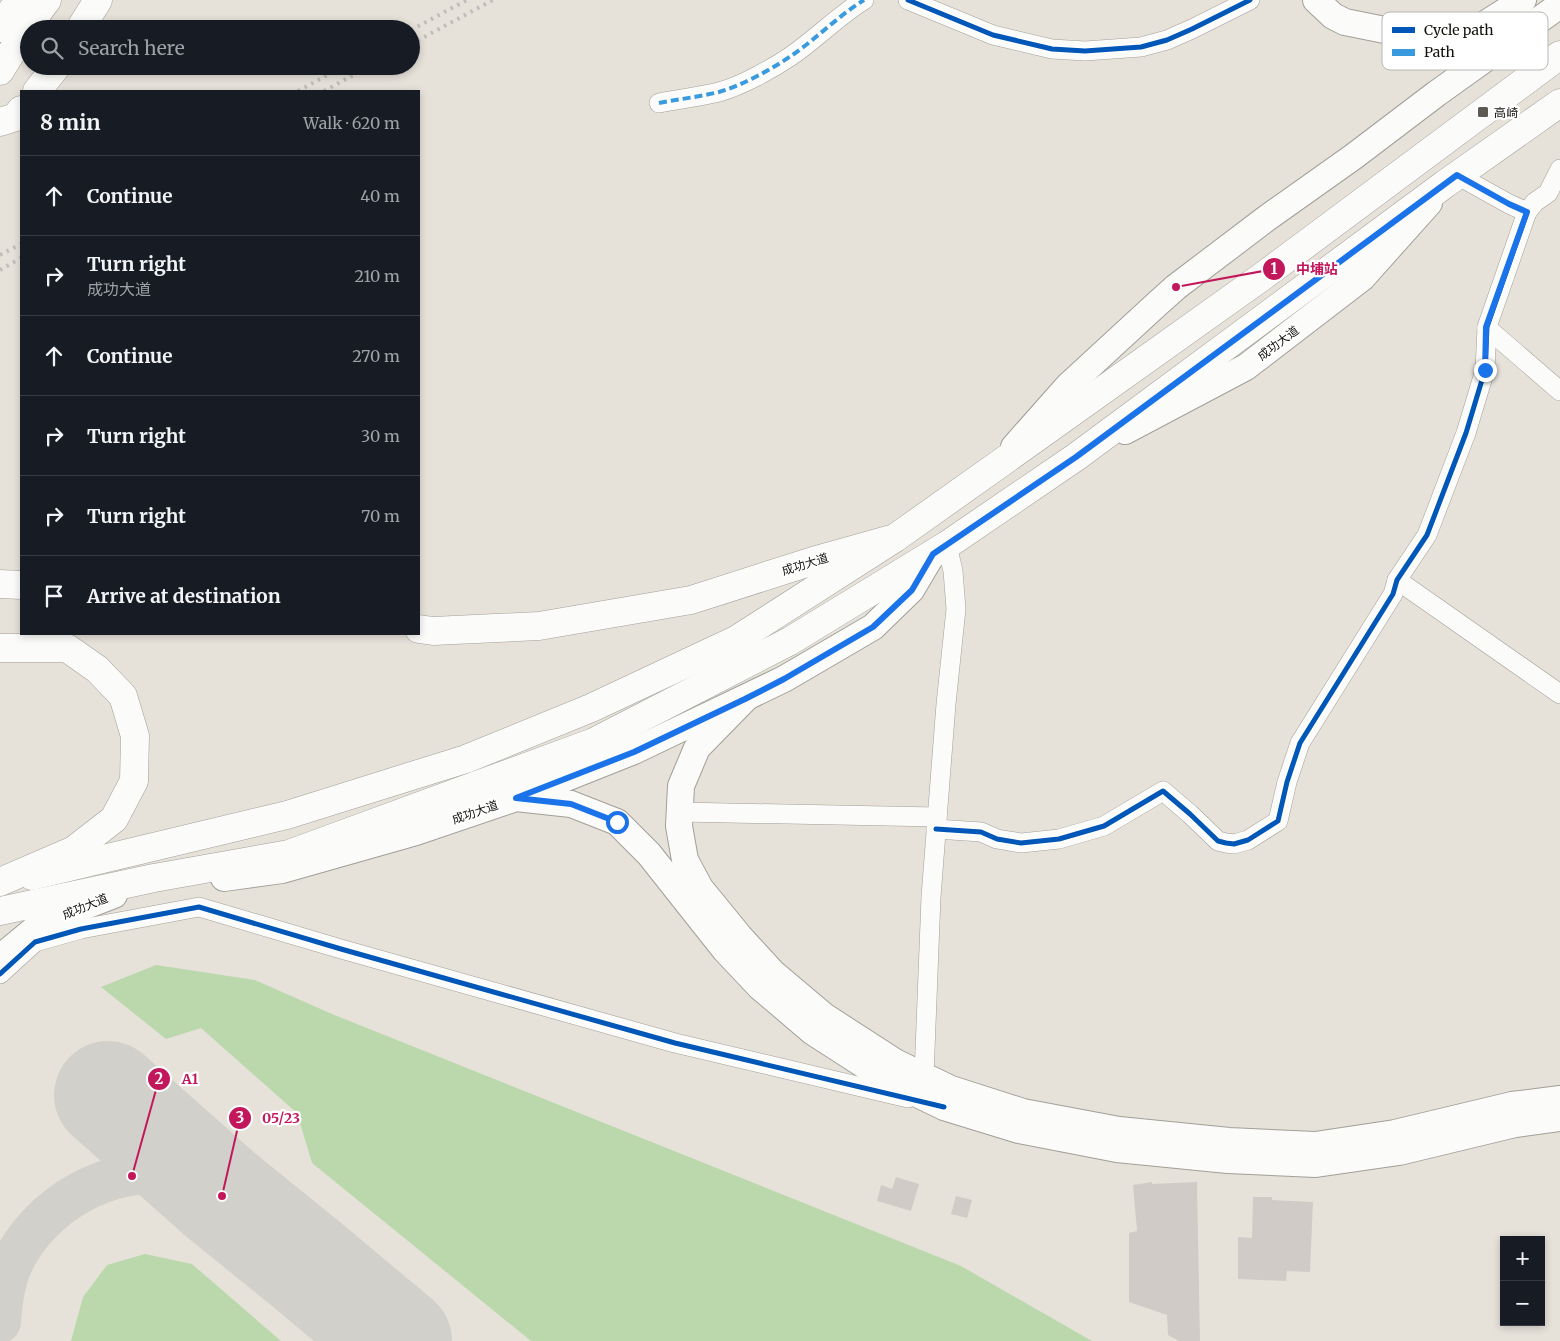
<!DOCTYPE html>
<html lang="en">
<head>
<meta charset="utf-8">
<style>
	:root { --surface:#171b24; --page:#242831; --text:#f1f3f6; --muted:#9ea1a6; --line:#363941 }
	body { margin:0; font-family:Merriweather,"Noto Sans SC",serif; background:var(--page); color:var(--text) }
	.controls { position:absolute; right:15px; bottom:15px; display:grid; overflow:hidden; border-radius:0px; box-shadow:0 2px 8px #0003 }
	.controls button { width:45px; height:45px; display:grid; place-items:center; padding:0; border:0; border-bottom:1px solid var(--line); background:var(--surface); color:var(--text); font:25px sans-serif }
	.stop { position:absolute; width:15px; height:15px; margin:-11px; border:4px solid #1a73e8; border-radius:50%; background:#fff }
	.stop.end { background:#1a73e8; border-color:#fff; box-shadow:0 1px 5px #0008 }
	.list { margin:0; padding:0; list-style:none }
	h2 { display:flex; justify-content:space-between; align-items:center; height:65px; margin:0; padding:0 20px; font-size:21px }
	h2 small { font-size:16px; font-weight:400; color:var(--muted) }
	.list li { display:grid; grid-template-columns:32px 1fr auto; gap:15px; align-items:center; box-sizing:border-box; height:80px; padding:0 20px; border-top:1px solid var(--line) }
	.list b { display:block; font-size:19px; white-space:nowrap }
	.list p { margin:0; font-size:16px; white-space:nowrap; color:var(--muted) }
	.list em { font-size:16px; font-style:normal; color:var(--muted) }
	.icon { flex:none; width:28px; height:28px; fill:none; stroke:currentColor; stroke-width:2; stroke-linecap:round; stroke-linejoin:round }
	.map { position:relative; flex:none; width:1560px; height:1341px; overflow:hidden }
	.search { position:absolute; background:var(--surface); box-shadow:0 2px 8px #0003; left:20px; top:20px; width:400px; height:55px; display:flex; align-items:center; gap:12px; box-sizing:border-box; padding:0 18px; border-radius:28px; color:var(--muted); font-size:19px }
	.panel { position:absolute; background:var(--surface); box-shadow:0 2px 8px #0003; left:20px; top:90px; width:400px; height:545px; border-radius:0px }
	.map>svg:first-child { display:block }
	.green { fill:#bbd8ac }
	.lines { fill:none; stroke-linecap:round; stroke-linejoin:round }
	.taxiway { stroke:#d2d0ca; stroke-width:42 }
	.runway { stroke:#d2d0ca; stroke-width:108 }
	.building { fill:#d1cbc7 }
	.street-casing { stroke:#a29f99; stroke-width:20 }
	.secondary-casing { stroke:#a29f99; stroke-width:28 }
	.primary-casing { stroke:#a29f99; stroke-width:29 }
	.highway-casing { stroke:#a29f99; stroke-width:29 }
	.street { stroke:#fbfbf9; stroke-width:19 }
	.secondary { stroke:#fbfbf9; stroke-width:26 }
	.primary { stroke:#fbfbf9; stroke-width:28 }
	.highway { stroke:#fbfbf9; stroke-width:28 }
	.rail { stroke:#bebdbb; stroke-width:4; stroke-dasharray:2.5 5; stroke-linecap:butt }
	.quiet { stroke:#3a9ade; stroke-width:4; stroke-dasharray:8 4; stroke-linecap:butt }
	.cycleway-casing { stroke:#fff; stroke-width:8 }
	.cycleway { stroke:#0057b8; stroke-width:5 }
	.route { stroke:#1a73e8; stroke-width:6 }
	.poi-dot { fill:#5c5a53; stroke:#fff; stroke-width:2 }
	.labels { text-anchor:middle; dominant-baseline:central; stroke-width:4.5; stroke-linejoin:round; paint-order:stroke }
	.poi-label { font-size:12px; fill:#12100b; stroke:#fff; text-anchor:start }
	.street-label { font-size:12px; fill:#12100b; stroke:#fff }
	.key { fill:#fff; stroke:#b8b7b6; stroke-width:1 }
	.key-label { font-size:14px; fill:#12100b }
	.leader { fill:none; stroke:#c2185b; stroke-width:2 }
	.callout-dot { fill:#c2185b; stroke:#fff; stroke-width:2 }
	.mark-label { font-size:15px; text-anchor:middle; font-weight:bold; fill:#fff }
	.callout-label { font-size:14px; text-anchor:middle; font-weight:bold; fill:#c2185b; stroke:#fff; stroke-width:4.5; stroke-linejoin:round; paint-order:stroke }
</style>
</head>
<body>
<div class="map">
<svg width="1560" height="1341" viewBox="0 0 1560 1341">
	<rect width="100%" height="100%" fill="#e6e2da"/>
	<g class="green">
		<path d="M156 965 255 980 332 1014 961 1266 1092 1341H531L312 1163 297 1113 201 1028 166 1039 101 987Z"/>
		<path d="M145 1254 192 1264 281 1341H71L83 1297 107 1265Z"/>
	</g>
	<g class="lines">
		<path class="taxiway" d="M0 1322C1 1304 4 1283 11 1266 37 1206 110 1163 175 1175 182 1177 191 1179 197 1181 218 1190 236 1208 253 1221 281 1244 308 1266 334 1290 345 1301 357 1311 365 1324 368 1329 370 1335 373 1341"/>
		<path class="runway" d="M108 1095 222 1196 306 1264 398 1341"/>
	</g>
	<g class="building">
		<path d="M896 1177 919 1184 911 1211 877 1201 881 1185 892 1189Z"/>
		<path d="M1152 1182V1184L1197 1182 1200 1341H1179L1168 1335 1167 1315 1129 1302V1233L1137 1231 1133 1185Z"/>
		<path d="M956 1196 972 1200 967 1218 951 1214Z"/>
		<path d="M1253 1197H1272V1200L1313 1202 1310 1272 1287 1271 1286 1281 1238 1279V1237L1252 1238Z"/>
	</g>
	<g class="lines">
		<defs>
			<g id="street">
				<path d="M908 0 993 35 1052 49 1085 51 1141 47 1167 40 1192 29 1250 0"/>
				<path d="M659 103C679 99 699 97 719 92 741 86 772 69 791 56 816 39 838 16 864 0"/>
				<path d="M1457 175 1509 204 1527 212 1535 202 1548 193 1560 169"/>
				<path d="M1487 328 1560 391"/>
				<path d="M1397 580 1560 694"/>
				<path d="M680 812 937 817"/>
				<path d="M936 829 981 832 997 839 1021 843 1059 839 1104 826 1163 791 1190 814 1218 841 1226 843 1234 844 1248 840 1278 821 1287 782 1300 743 1393 594 1397 580 1427 535 1466 433 1485 370 1487 327 1527 212"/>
				<path d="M0 974 35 942 81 929 199 907 341 949 675 1043 908 1098"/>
				<path d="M924 1076 931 897 946 704 956 609 953 571 947 545"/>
			</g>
			<g id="secondary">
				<path d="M1316 0 1333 16 1345 22 1449 43"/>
				<path d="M1449 43 1471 33 1523 0"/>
				<path d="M1125 431 1246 367 1362 278 1429 203"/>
				<path d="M1014 447 1068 386 1157 304 1176 287 1267 218 1353 157 1436 94 1560 5"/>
				<path d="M745 699 697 748 681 786 679 826 685 860 700 888 740 937 773 973 824 1016 895 1062 951 1089 1023 1112 1119 1130 1229 1141 1315 1145 1395 1133 1512 1105 1560 1099"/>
				<path d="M516 798 571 804 617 822 649 854 725 950 760 987 813 1032 886 1079 944 1107 1019 1130 1117 1149 1228 1160 1316 1164 1399 1152 1515 1124 1560 1118"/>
				<path d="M224 878 282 870 416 832 516 798 634 751 784 679 873 627 911 590 933 553"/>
				<path d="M0 958 42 923 114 895"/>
			</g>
			<g id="primary">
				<path d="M32 876 287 815 466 759 591 708 736 640 895 538 998 465 1263 276 1560 55"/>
				<path d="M0 911 154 878 289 854 594 742 790 641 947 545 1076 457 1445 184 1560 103"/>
			</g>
			<g id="highway">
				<path d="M0 28 19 0"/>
				<path d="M80 29 98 0"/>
				<path d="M0 71 27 27 47 0"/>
				<path d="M37 91 57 66"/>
				<path d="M0 122 16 117 21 110"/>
				<path d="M0 584 21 585"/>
				<path d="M419 629 433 631 539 626 691 600 813 561 895 538"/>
				<path d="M0 648H67L97 669 123 696 135 736 134 781 114 819 74 850 0 882"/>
			</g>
		</defs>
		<use href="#street" class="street-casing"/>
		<use href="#secondary" class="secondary-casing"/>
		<use href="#primary" class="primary-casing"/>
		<use href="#highway" class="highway-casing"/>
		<use href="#street" class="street"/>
		<use href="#secondary" class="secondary"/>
		<use href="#primary" class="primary"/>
		<use href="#highway" class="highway"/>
		<g class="rail">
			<path d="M411 30 467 0"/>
			<path d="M411 44 493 0"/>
			<path d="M298 91 344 66"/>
			<path d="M324 91 370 66"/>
			<path d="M0 255 21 244"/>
			<path d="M0 270 21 258"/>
		</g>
		<path class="quiet" d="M659 103C679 99 699 97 719 92 741 86 772 69 791 56 816 39 838 16 864 0"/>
		<defs>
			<g id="cycleway">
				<path d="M908 0 993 35 1052 49 1085 51 1141 47 1167 40 1192 29 1250 0"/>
				<path d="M936 829 981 832 997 839 1021 843 1059 839 1104 826 1163 791 1190 814 1218 841 1226 843 1234 844 1248 840 1278 821 1287 782 1300 743 1393 594 1397 580 1427 535 1466 433 1485 370 1487 327 1527 212"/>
				<path d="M0 974 35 942 81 929 199 907 341 949 675 1043 944 1107"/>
			</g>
		</defs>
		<use href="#cycleway" class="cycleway-casing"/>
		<use href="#cycleway" class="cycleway"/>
	</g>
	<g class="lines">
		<path class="route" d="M617 822 571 804 516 798 634 752 745 699 784 679 873 627 912 590 933 554 1076 457 1457 175 1509 204 1527 212 1486 327 1485 370"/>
	</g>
	<rect class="poi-dot" x="1477" y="106" width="12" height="12" rx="2.5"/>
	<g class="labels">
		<g class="poi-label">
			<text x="1494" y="112">高崎</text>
		</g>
		<g class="street-label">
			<text transform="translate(1278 343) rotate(-37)">成功大道</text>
			<text transform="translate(805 564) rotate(-17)">成功大道</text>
			<text transform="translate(475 812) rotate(-19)">成功大道</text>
			<text transform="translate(85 906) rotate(-22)">成功大道</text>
		</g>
	</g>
	<rect x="1382" y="12" width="166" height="58" rx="8" class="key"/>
	<rect x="1392" y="27" width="23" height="6" fill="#0057b8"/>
	<rect x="1392" y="49" width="23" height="7" fill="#3a9ade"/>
	<g class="key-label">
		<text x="1424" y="35">Cycle path</text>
		<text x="1424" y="57">Path</text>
	</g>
	<path class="leader" d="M1176 287L1274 269M132 1176L159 1079M222 1196L240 1118"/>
	<g class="callout-dot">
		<circle cx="1176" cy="287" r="5"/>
		<circle cx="132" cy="1176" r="5"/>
		<circle cx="222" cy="1196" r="5"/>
		<circle cx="1274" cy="269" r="12"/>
		<circle cx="159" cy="1079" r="12"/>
		<circle cx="240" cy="1118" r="12"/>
	</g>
	<g class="mark-label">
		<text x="1274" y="274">1</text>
		<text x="159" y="1084">2</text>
		<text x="240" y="1123">3</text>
	</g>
	<g class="callout-label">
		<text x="1317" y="274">中埔站</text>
		<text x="190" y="1084">A1</text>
		<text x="281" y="1123">05/23</text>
	</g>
</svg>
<div class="controls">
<button>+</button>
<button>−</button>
</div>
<div class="stop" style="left:617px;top:822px"></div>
<div class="stop end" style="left:1485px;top:370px"></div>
<div class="search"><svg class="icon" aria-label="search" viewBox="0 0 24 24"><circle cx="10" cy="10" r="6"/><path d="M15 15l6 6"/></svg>Search here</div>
<section class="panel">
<h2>8 min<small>Walk · 620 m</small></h2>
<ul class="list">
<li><svg class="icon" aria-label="ahead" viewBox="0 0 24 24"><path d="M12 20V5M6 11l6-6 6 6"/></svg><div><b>Continue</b></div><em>40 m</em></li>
<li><svg class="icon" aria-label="right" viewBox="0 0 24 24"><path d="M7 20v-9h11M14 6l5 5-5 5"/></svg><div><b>Turn right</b><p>成功大道</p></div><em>210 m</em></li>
<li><svg class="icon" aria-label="ahead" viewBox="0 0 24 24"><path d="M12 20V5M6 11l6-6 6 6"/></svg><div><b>Continue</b></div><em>270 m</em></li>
<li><svg class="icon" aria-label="right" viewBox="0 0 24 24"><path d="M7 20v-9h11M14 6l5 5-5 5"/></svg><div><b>Turn right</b></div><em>30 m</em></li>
<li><svg class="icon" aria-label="right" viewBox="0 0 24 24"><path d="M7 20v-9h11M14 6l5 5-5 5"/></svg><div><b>Turn right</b></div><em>70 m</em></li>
<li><svg class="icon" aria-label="arrive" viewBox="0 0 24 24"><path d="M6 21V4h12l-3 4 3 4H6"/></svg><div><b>Arrive at destination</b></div></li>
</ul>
</section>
</div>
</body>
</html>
